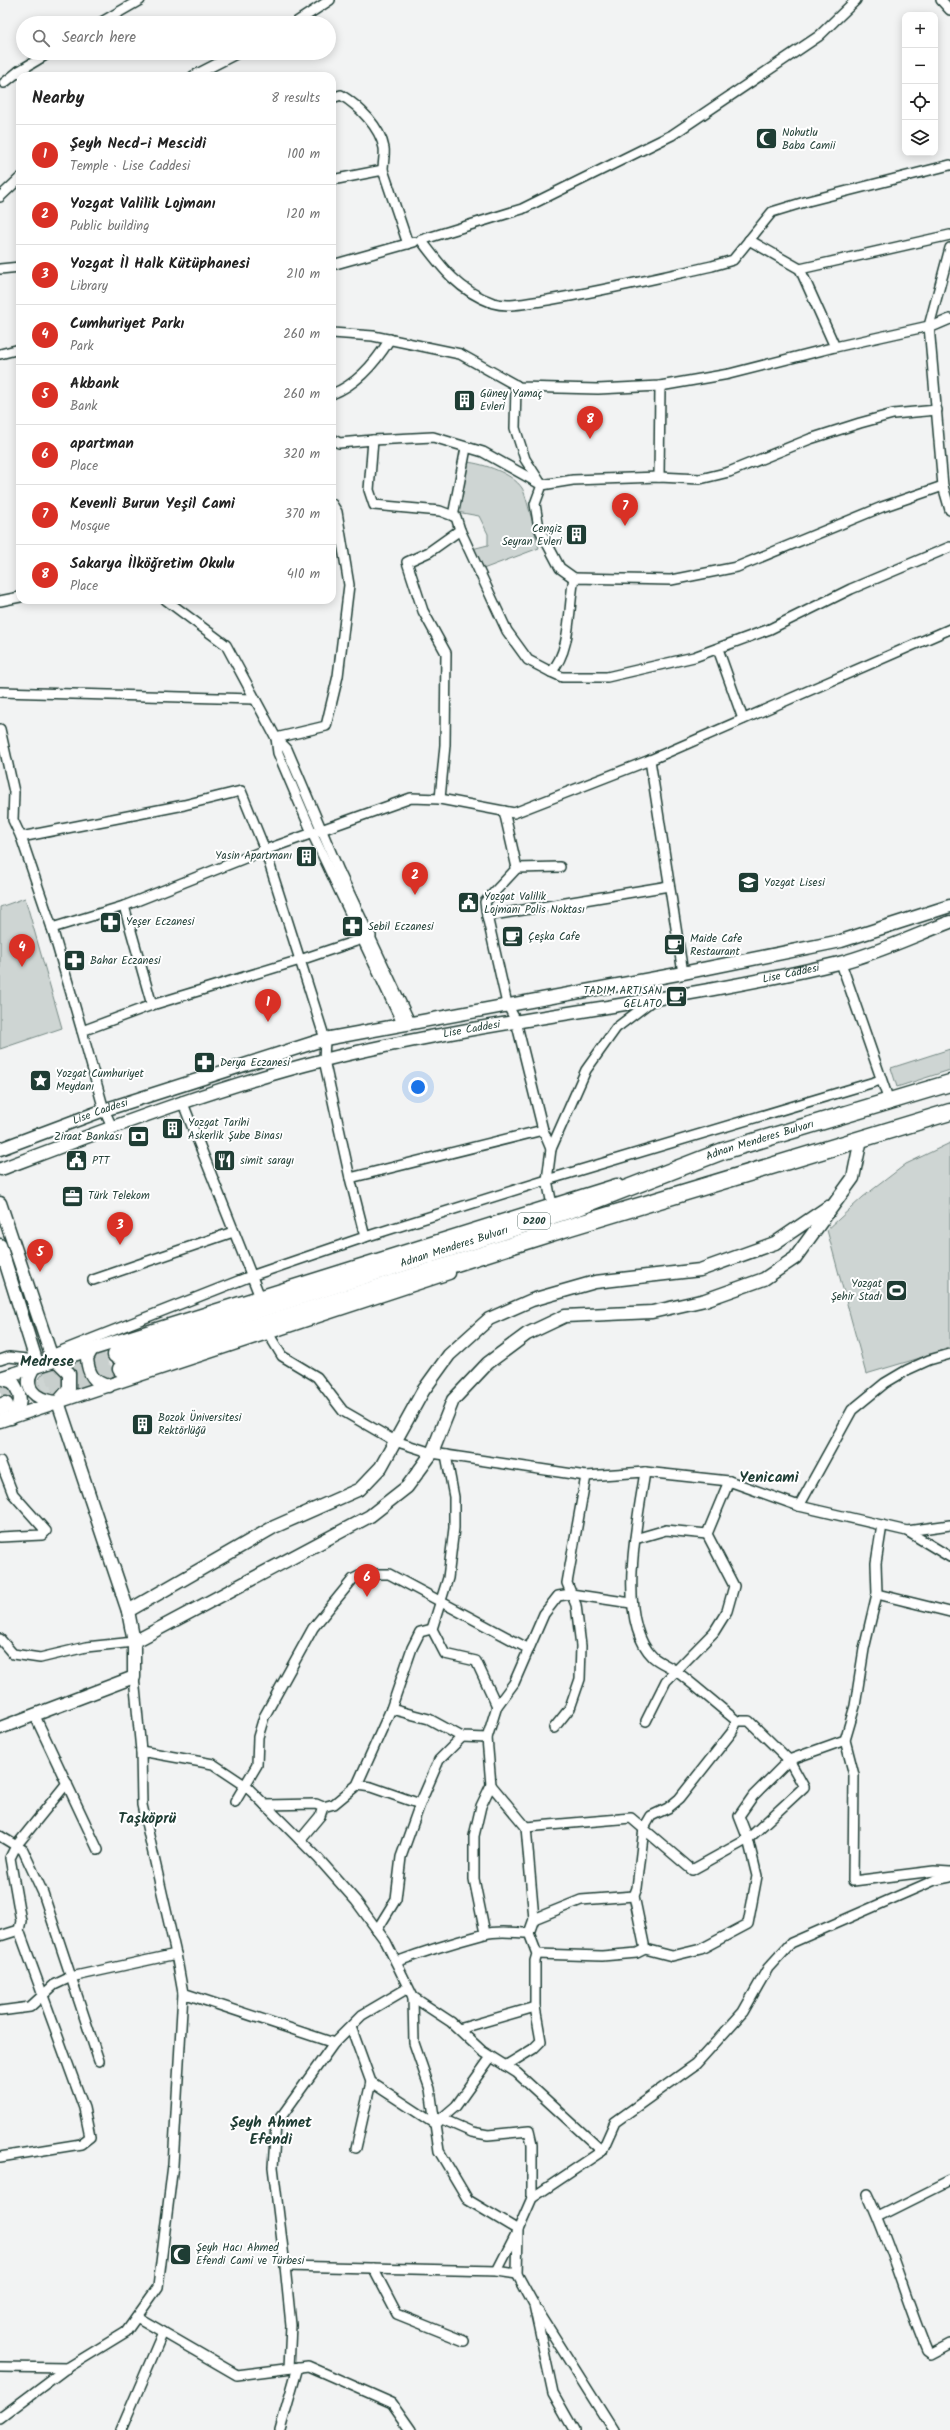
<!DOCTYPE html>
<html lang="en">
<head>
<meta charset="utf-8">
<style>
	:root { --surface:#fff; --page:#f2f2f2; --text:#222; --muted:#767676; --line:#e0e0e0; --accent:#d93025 }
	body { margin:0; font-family:Kalam,sans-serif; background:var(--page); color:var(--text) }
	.controls { position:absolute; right:12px; top:12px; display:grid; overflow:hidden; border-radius:8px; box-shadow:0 2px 10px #0003 }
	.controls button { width:36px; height:36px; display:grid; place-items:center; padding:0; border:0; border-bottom:1px solid var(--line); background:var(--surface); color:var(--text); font:20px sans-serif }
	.you { position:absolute; left:418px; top:1087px; width:14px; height:14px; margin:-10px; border:3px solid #fff; border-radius:50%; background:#1a73e8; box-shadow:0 0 0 6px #1a73e833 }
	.badge { display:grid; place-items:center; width:26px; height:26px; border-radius:50%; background:var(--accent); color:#fff; font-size:13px; font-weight:700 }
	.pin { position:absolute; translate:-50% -33px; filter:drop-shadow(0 1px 2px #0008) }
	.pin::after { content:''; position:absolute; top:21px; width:14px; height:12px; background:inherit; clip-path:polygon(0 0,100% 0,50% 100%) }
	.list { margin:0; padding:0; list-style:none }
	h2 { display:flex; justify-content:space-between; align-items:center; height:52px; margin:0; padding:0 16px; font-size:17px }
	h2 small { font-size:13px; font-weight:400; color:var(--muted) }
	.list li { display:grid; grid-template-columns:26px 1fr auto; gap:12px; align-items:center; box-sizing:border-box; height:60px; padding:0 16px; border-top:1px solid var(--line) }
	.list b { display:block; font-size:15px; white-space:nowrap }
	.list p { margin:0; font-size:13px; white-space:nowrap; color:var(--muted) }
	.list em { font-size:13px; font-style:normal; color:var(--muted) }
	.icon { flex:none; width:22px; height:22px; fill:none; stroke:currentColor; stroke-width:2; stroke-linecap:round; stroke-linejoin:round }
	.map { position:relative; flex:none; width:950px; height:2430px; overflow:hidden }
	.search { position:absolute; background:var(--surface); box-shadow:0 2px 10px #0003; left:16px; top:16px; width:320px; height:44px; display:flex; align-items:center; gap:10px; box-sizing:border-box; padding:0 14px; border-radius:22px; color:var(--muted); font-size:15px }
	.panel { position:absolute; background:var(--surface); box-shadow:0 2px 10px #0003; left:16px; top:72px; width:320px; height:532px; border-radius:12px }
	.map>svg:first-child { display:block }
	.green { fill:#ced5d3; stroke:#768984 }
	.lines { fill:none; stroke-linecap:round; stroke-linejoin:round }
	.highway-tunnel { stroke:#c8cfcd; stroke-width:16; stroke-dasharray:16 8; stroke-linecap:butt }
	.street-casing { stroke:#1f3d34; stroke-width:12 }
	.secondary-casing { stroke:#1f3d34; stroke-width:15 }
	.highway-casing { stroke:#1f3d34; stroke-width:19 }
	.street { stroke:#fff; stroke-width:9 }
	.secondary { stroke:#fff; stroke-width:12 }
	.highway { stroke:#fff; stroke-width:16 }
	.labels { text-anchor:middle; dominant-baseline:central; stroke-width:4; stroke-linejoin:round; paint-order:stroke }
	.shield { fill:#fff; stroke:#627771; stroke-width:1 }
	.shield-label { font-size:10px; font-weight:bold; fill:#1f3d34 }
	.poi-label { font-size:11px; fill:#1f3d34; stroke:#fff; text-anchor:start }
	.street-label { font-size:11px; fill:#1f3d34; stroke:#fff }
	.district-label { font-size:15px; font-weight:bold; fill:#1f3d34; stroke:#fff }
</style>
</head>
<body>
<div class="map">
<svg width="950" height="2430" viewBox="0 0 950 2430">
	<rect width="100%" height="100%" fill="#f2f3f3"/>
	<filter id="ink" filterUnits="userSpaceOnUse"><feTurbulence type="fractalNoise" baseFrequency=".025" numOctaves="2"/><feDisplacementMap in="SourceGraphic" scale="8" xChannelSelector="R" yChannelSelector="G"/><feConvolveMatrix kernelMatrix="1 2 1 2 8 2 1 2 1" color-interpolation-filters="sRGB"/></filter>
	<g filter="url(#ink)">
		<g class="green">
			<path d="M467 462C484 464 512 473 522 488 526 494 536 537 539 548L483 569 472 549 488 545V534L479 516 457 512Z"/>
			<path d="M25 898 62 1028 0 1049V907Z"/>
			<path d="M950 1049V1070L897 1087 891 1068Z"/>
			<path d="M950 1143V1349L866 1374 827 1230 863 1197 906 1164Z"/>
			<circle cx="50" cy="1382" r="11"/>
		</g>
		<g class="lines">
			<g class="highway-tunnel">
				<path d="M0 1392 116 1355"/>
				<path d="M6 1405 121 1369"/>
			</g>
			<defs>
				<g id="street">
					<path d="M856 0 819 36 672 135 522 209 421 240C442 268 459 291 493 303 509 308 532 302 548 300 603 291 657 278 712 266L733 260 772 212 808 201 950 165"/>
					<path d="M941 0 950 10"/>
					<path d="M100 23 140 0"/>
					<path d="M295 23 330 0"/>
					<path d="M19 71 49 53"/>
					<path d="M193 76 238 53"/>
					<path d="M4 83 19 71 23 76"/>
					<path d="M332 98 341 95C359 106 380 127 384 148 385 154 383 163 383 170"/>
					<path d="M332 180 383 170 408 244"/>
					<path d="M0 197 20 178"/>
					<path d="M749 240 800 269"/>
					<path d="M950 248 929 326 943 486 950 510"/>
					<path d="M332 265 414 242"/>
					<path d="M0 269 20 267"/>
					<path d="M929 328 950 319"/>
					<path d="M332 333 373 336 460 354 519 387 598 389 660 386 729 374 835 347 800 269 950 235"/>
					<path d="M835 347 929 326"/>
					<path d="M0 354 20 349"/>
					<path d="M516 385 515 428 525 459 541 484"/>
					<path d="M332 394C358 384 376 362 390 339"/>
					<path d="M373 440 433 437 483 452 542 485"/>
					<path d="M659 477 660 386"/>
					<path d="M943 486 882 507 737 567 671 580 574 578C568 607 572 650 551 672L562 677H607L694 657 770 629 851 589 950 547"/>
					<path d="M453 516 466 448"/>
					<path d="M460 530 507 631 528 660 551 672"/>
					<path d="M574 578 560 568 539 528 535 504 542 485 573 480 659 477 700 479 729 472 810 439 860 423 893 414 937 410"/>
					<path d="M166 600 226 645 276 738 326 726 338 676 349 585 337 512 332 504"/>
					<path d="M0 601 20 597"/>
					<path d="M718 649 743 719"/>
					<path d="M0 692 254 699"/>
					<path d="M0 729 14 792 13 820 21 837 184 805 241 791 265 850 411 798 440 799 445 745 446 653 423 611 407 562 429 552 460 530 456 517 440 511 374 505 369 490 373 440 339 443 332 439"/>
					<path d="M276 738 287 749 339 871 410 1022"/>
					<path d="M276 738 278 753 313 835 402 1023"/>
					<path d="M650 760 950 629"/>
					<path d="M440 799 514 813 650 760 683 973"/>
					<path d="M21 837 52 928 124 906 152 1005"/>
					<path d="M517 868 560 867"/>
					<path d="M124 906 265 850 300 960 371 936"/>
					<path d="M487 916 485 902 517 868 504 811"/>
					<path d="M52 928 82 1031 152 1005 300 960 325 1039 324 1060 350 1178"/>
					<path d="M841 963 889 1101"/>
					<path d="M82 1031 104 1110 112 1127"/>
					<path d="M182 1101 260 1297"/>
					<path d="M543 1130 516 1021 507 1004 487 916 669 886"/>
					<path d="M551 1149 547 1180 881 1080"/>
					<path d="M365 1237 547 1180 552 1205"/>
					<path d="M93 1280 233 1232"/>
					<path d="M268 1333 282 1356 317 1377 343 1411 395 1441 432 1453 586 1476 645 1472 729 1481 799 1506 907 1531"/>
					<path d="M51 1355 251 1276 365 1237 350 1178 543 1130 551 1149 586 1070 616 1028 653 1000"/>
					<path d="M0 1360 9 1357 36 1360"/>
					<path d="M446 1455 454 1497V1528L448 1578 432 1629 445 1654 476 1661 497 1706"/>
					<path d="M0 1461 13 1494 46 1531 42 1535 0 1537"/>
					<path d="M799 1506 852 1410 885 1383 907 1370 929 1360 950 1354"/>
					<path d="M882 1525 876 1563 877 1594 864 1649 855 1706 845 1740 854 1775 853 1881 934 1871 950 1872"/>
					<path d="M950 1525 907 1531 950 1557"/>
					<path d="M635 1539 666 1530 707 1534"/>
					<path d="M877 1594 950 1612"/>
					<path d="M0 1639 13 1654 40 1658 86 1647 134 1642"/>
					<path d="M134 1677 141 1751"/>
					<path d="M391 1709 429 1719 462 1737 487 1738"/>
					<path d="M34 1714 98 1850"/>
					<path d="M646 1721 666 1681 714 1632 727 1611 734 1586 707 1534 729 1481"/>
					<path d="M554 1728 570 1708 580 1679 581 1646 576 1605 567 1583 586 1476"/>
					<path d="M357 1785 371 1787 420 1804"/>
					<path d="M491 1785 526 1827 534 1919 529 1933 537 1954 535 1961V2007L541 2041 533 2049 505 2066"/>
					<path d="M235 1802 257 1765 258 1737 264 1717 313 1628 353 1579 363 1574H389L529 1649"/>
					<path d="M265 1805 316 1804 323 1807 334 1804 357 1785 391 1709 412 1648 420 1632 432 1629"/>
					<path d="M526 1827 631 1818 692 1870 748 1839 804 1787 789 1760 749 1721H737C717 1705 697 1687 676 1671 669 1666 660 1663 653 1657 615 1620 638 1519 645 1472"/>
					<path d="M0 1836 23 1850 43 1893 99 2061"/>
					<path d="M300 1840 320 1816 323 1807"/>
					<path d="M534 1919 581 1900 634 1896"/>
					<path d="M377 1930 396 1899 401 1857 420 1804 439 1760 462 1737"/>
					<path d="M485 1933 474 1879V1836L481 1806 491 1785 487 1738 497 1706 514 1683 544 1614 558 1596 571 1594 631 1603"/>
					<path d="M0 1936 19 1930"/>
					<path d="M645 1949 634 1896 637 1888 644 1828 651 1816 668 1808 679 1799 732 1732 737 1721"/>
					<path d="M537 1954 602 1956 637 1953 645 1949 672 1956 701 1949 748 1924 757 1876 748 1839 739 1816 753 1796 789 1760 845 1740"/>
					<path d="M396 1962C425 1951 455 1942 485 1934 497 1930 516 1933 529 1933"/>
					<path d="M183 1993 176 1954 142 1805 141 1751 213 1764 246 1786 318 1858 356 1901 386 1942 413 1997 451 2022 482 2051 517 2073 602 2151"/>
					<path d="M413 1997 414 2043 430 2089 435 2124"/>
					<path d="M0 2011 30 2007 54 1985 71 1977 176 1954"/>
					<path d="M351 2027 371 2082 435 2124"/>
					<path d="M459 2029 535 2007"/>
					<path d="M334 2043 362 2015 408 1988"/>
					<path d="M442 2119 472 2132 488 2135 529 2131 532 2144V2198"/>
					<path d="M356 2148 371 2082"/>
					<path d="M0 2157 81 2144 90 2137 84 2108 19 1930 21 1921 10 1858 16 1846 67 1783"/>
					<path d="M867 2194C891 2244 905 2299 927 2351L931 2354 950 2344"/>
					<path d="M878 2217 950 2181"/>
					<path d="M285 2266 291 2325 289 2368"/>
					<path d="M373 2268 397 2314 464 2341"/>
					<path d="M497 2271 517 2274"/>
					<path d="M538 2311 613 2430"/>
					<path d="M137 2317 237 2375 308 2366 392 2403 411 2430"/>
					<path d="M0 2367 68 2368"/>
					<path d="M0 2418 64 2370 126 2332 158 2287 173 2165 183 1993 334 2043 276 2124 273 2167 285 2266 497 2271 518 2230 468 2200 439 2151 435 2124 456 2106 491 2057"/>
					<path d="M121 2430 163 2332"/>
					<path d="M280 2430 298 2367"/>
					<path d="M574 2430 553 2393 534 2305 517 2274 518 2230 532 2198 602 2151 615 2122 696 2064 743 2012 768 1968 791 1943 935 1880 950 1877"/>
				</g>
				<g id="secondary">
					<path id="s1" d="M0 1149 104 1110 325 1039 683 973 841 941 950 906"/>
					<path id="s2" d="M1 1169C107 1129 213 1088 324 1060 493 1018 669 1004 839 963 873 955 916 935 950 922"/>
					<path d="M0 1203 51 1355 69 1373V1389L58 1402C43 1401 24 1394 30 1375 32 1370 35 1366 36 1360L0 1245"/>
					<path d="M92 1349 87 1358C88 1373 93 1383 109 1386"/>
					<path d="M0 1378 617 1185"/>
					<path d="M0 1378 13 1382C23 1398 22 1404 11 1418"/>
					<path d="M0 1421 449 1273"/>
					<path d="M128 1611 274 1527 360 1489 381 1467 423 1391 449 1355 489 1319 532 1300 595 1282 700 1270 775 1243 828 1207"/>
					<path d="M134 1642 370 1516 407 1487 432 1453 453 1400 488 1363 527 1334 565 1316 652 1312 705 1300 764 1279 795 1258 853 1178 861 1139"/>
					<path d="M0 1728 134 1677V1642L128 1611 58 1402"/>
				</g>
				<g id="highway">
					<path id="s3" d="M116 1355 576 1208 723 1151 950 1083"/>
					<path d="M121 1369 570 1227 950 1112"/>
					<path d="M0 1407 5 1405"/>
				</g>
			</defs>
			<use href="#street" class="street-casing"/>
			<use href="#secondary" class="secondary-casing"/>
			<use href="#highway" class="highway-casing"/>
			<use href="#street" class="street"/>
			<use href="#secondary" class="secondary"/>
			<use href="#highway" class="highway"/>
		</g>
	</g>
	<defs>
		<symbol id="mosque-square" viewBox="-11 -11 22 22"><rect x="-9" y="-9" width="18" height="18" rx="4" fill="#1f3d34" stroke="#fff"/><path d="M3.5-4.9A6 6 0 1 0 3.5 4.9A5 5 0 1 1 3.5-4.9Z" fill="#fff"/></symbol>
		<symbol id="building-square" viewBox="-11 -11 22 22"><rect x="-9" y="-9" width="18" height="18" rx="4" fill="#1f3d34" stroke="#fff"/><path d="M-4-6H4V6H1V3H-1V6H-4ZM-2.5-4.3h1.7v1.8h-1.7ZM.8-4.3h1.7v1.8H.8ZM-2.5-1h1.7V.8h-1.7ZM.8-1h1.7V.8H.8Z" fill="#fff"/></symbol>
		<symbol id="school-square" viewBox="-11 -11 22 22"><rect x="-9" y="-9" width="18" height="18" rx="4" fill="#1f3d34" stroke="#fff"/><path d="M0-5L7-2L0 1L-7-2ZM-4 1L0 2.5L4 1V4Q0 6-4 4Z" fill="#fff"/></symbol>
		<symbol id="civic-square" viewBox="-11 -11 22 22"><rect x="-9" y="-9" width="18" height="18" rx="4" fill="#1f3d34" stroke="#fff"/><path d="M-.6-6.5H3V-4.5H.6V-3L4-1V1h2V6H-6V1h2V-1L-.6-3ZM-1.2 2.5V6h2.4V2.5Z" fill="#fff"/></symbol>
		<symbol id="pharmacy-square" viewBox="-11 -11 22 22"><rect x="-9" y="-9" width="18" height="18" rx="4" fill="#1f3d34" stroke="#fff"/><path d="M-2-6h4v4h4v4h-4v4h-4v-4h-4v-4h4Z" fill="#fff"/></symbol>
		<symbol id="cafe-square" viewBox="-11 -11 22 22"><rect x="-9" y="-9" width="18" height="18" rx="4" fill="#1f3d34" stroke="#fff"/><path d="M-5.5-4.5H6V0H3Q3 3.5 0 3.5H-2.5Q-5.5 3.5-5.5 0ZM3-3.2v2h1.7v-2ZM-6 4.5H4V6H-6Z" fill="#fff"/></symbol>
		<symbol id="sight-square" viewBox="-11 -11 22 22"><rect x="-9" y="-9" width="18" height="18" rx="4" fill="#1f3d34" stroke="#fff"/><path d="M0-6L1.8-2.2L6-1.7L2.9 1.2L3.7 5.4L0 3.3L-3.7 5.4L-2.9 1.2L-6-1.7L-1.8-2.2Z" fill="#fff"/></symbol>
		<symbol id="bank-square" viewBox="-11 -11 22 22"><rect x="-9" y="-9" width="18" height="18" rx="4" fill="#1f3d34" stroke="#fff"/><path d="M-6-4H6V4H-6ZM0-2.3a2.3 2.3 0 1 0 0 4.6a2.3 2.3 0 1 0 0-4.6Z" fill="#fff"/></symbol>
		<symbol id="restaurant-square" viewBox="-11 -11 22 22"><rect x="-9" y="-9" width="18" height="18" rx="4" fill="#1f3d34" stroke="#fff"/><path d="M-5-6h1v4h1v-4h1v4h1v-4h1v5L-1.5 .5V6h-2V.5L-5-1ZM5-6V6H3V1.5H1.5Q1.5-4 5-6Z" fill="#fff"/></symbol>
		<symbol id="office-square" viewBox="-11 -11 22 22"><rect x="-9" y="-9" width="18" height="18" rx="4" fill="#1f3d34" stroke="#fff"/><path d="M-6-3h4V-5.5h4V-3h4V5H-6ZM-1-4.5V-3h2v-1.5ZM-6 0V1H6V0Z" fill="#fff"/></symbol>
		<symbol id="stadium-square" viewBox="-11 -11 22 22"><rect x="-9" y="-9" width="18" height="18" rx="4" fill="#1f3d34" stroke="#fff"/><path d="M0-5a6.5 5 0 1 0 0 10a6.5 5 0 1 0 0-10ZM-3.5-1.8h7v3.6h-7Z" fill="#fff"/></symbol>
	</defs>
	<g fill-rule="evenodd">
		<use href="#mosque-square" x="754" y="126" width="25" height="25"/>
		<use href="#building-square" x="452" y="388" width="25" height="25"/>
		<use href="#building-square" x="564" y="522" width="25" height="25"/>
		<use href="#building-square" x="294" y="844" width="25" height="25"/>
		<use href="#school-square" x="736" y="870" width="25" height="25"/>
		<use href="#civic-square" x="456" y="890" width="25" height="25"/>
		<use href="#pharmacy-square" x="98" y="910" width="25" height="25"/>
		<use href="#pharmacy-square" x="340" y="914" width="25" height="25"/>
		<use href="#cafe-square" x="500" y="924" width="25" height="25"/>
		<use href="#cafe-square" x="662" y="932" width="25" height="25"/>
		<use href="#pharmacy-square" x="62" y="948" width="25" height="25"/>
		<use href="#cafe-square" x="664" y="984" width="25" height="25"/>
		<use href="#pharmacy-square" x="192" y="1050" width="25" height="25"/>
		<use href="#sight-square" x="28" y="1068" width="25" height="25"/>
		<use href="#building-square" x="160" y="1116" width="25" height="25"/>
		<use href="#bank-square" x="126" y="1124" width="25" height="25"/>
		<use href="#civic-square" x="64" y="1148" width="25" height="25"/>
		<use href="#restaurant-square" x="212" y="1148" width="25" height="25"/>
		<use href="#office-square" x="60" y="1184" width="25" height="25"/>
		<use href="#stadium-square" x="884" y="1278" width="25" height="25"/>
		<use href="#building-square" x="130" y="1412" width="25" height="25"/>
		<use href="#mosque-square" x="168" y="2242" width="25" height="25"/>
	</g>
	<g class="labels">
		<rect class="shield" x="518" y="1213" width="32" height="16" rx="3"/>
		<g class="shield-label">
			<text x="534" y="1221">D200</text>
		</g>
		<g class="poi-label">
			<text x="782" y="133">Nohutlu<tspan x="782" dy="13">Baba Camii</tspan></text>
			<text x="480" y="394">Güney Yamaç<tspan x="480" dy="13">Evleri</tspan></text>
			<text x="562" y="529" text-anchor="end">Cengiz<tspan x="562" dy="13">Seyran Evleri</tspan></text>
			<text x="292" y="856" text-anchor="end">Yasin Apartmanı</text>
			<text x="764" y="883">Yozgat Lisesi</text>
			<text x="484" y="897">Yozgat Valilik<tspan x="484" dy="13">Lojmanı Polis Noktası</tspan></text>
			<text x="126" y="922">Yeşer Eczanesi</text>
			<text x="368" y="927">Sebil Eczanesi</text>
			<text x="528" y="937">Çeşka Cafe</text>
			<text x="690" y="939">Maide Cafe<tspan x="690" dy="13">Restaurant</tspan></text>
			<text x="90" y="961">Bahar Eczanesi</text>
			<text x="662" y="991" text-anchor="end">TADIM ARTISAN<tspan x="662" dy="13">GELATO</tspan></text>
			<text x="220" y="1063">Derya Eczanesi</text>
			<text x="56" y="1074">Yozgat Cumhuriyet<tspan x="56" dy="13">Meydanı</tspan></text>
			<text x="188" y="1123">Yozgat Tarihi<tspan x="188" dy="13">Askerlik Şube Binası</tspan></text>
			<text x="122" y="1137" text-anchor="end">Ziraat Bankası</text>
			<text x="92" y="1161">PTT</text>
			<text x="240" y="1161">simit sarayı</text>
			<text x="88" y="1196">Türk Telekom</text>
			<text x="882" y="1284" text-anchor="end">Yozgat<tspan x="882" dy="13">Şehir Stadı</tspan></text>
			<text x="158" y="1418">Bozok Üniversitesi<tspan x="158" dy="13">Rektörlüğü</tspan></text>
			<text x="196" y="2248">Şeyh Hacı Ahmed<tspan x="196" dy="13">Efendi Cami ve Türbesi</tspan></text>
		</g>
		<g class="street-label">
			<text stroke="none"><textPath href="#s2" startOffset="816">Lise Caddesi</textPath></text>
			<text stroke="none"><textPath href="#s2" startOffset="492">Lise Caddesi</textPath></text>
			<text stroke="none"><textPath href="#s1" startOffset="107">Lise Caddesi</textPath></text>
			<text stroke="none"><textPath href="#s3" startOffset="679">Adnan Menderes Bulvarı</textPath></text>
			<text stroke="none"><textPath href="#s3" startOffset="355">Adnan Menderes Bulvarı</textPath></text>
		</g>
		<g class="district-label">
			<text x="47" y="1362">Medrese</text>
			<text x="769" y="1478">Yenicami</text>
			<text x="147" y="1819">Taşköprü</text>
			<text x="271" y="2123">Şeyh Ahmet<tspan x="271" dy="17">Efendi</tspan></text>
		</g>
	</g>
</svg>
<div class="controls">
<button>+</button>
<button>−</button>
<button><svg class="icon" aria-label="locate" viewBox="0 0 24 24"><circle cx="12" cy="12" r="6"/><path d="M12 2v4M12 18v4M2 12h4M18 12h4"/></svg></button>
<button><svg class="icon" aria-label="layers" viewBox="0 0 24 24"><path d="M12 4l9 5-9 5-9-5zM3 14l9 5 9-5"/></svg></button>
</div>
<div class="you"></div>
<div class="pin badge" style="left:268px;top:1022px">1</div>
<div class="pin badge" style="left:415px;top:895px">2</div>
<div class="pin badge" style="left:120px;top:1245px">3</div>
<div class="pin badge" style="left:22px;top:967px">4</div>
<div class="pin badge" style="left:40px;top:1272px">5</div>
<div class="pin badge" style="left:367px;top:1597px">6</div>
<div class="pin badge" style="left:625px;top:526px">7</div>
<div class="pin badge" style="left:590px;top:439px">8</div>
<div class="search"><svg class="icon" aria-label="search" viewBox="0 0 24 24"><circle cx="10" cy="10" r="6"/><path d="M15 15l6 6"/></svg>Search here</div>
<section class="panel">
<h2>Nearby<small>8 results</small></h2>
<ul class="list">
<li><span class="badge">1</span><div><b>Şeyh Necd-i Mescidi</b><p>Temple · Lise Caddesi</p></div><em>100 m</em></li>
<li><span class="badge">2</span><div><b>Yozgat Valilik Lojmanı</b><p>Public building</p></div><em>120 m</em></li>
<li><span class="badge">3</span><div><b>Yozgat İl Halk Kütüphanesi</b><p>Library</p></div><em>210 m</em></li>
<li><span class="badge">4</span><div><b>Cumhuriyet Parkı</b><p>Park</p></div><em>260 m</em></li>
<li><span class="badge">5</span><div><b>Akbank</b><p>Bank</p></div><em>260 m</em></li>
<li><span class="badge">6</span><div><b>apartman</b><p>Place</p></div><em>320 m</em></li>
<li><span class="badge">7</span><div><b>Kevenli Burun Yeşil Cami</b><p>Mosque</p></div><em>370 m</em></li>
<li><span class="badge">8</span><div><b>Sakarya İlköğretim Okulu</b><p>Place</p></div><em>410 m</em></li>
</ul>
</section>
</div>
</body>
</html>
